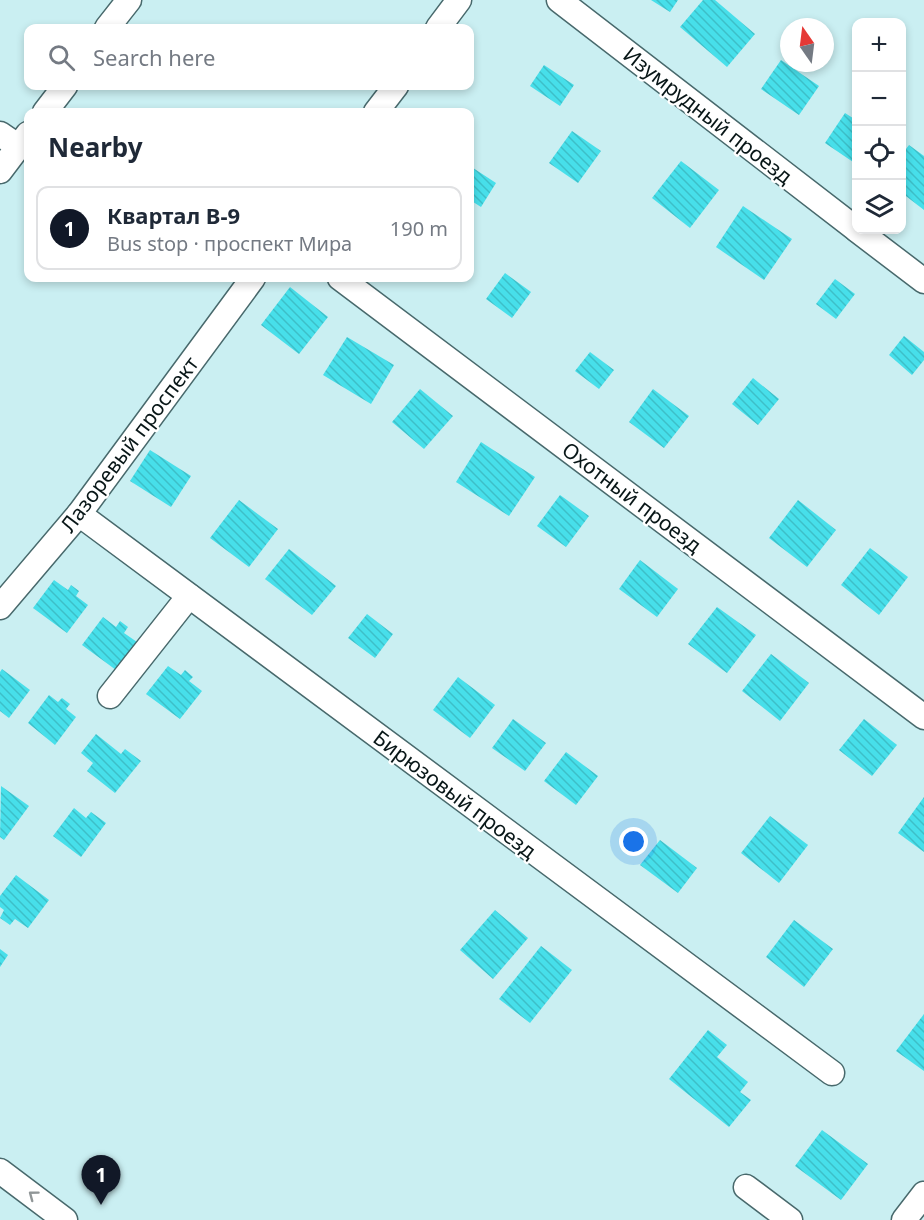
<!DOCTYPE html>
<html lang="en">
<head>
<meta charset="utf-8">
<style>
	:root { --surface:#fff; --page:#f2f2f3; --text:#1f2937; --muted:#747a83; --line:#e0e1e3; --accent:#111827 }
	body { margin:0; font-family:"Noto Sans",sans-serif; background:var(--page); color:var(--text) }
	.controls { position:absolute; right:18px; top:18px; display:grid; overflow:hidden; border-radius:12px; box-shadow:0 3px 9px #0003 }
	.controls button { width:54px; height:54px; display:grid; place-items:center; padding:0; border:0; border-bottom:2px solid var(--line); background:var(--surface); color:var(--text); font:30px sans-serif }
	.compass { position:absolute; left:780px; top:18px; width:54px; height:54px; border-radius:50%; background:var(--surface); box-shadow:0 3px 9px #0003; rotate:346deg }
	.you { position:absolute; left:634px; top:842px; width:21px; height:21px; margin:-15px; border:4px solid #fff; border-radius:50%; background:#1a73e8; box-shadow:0 0 0 9px #1a73e833 }
	.badge { display:grid; place-items:center; width:39px; height:39px; border-radius:50%; background:var(--accent); color:#fff; font-size:20px; font-weight:700 }
	.pin { position:absolute; translate:-50% -50px; filter:drop-shadow(0 2px 3px #0008) }
	.pin::after { content:''; position:absolute; top:32px; width:21px; height:18px; background:inherit; clip-path:polygon(0 0,100% 0,50% 100%) }
	.list { margin:0; padding:0; list-style:none }
	h2 { display:flex; justify-content:space-between; align-items:center; height:78px; margin:0; padding:0 24px; font-size:26px }
	h2 small { font-size:20px; font-weight:400; color:var(--muted) }
	.list li { display:grid; grid-template-columns:39px 1fr auto; gap:18px; align-items:center; box-sizing:border-box; height:84px; margin:0 12px 12px; padding:0 12px; border:2px solid var(--line); border-radius:12px }
	.list b { display:block; font-size:22px; white-space:nowrap }
	.list p { margin:0; font-size:20px; white-space:nowrap; color:var(--muted) }
	.list em { font-size:20px; font-style:normal; color:var(--muted) }
	.icon { flex:none; width:33px; height:33px; fill:none; stroke:currentColor; stroke-width:2; stroke-linecap:round; stroke-linejoin:round }
	.map { position:relative; flex:none; width:924px; height:1220px; overflow:hidden }
	.search { position:absolute; background:var(--surface); box-shadow:0 3px 9px #0003; left:24px; top:24px; width:450px; height:66px; display:flex; align-items:center; gap:15px; box-sizing:border-box; padding:0 21px; border-radius:12px; color:var(--muted); font-size:22px }
	.panel { position:absolute; background:var(--surface); box-shadow:0 3px 9px #0003; left:24px; top:108px; width:450px; height:174px; border-radius:12px }
	.map>svg:first-child { display:block }
	.building { fill:url(#building-back-hatch) }
	.lines { fill:none; stroke-linecap:round; stroke-linejoin:round }
	.street-casing { stroke:#48696c; stroke-width:27 }
	.street { stroke:#fff; stroke-width:24 }
	.oneway { stroke:#909697 }
	.labels { text-anchor:middle; dominant-baseline:central; stroke-width:4.5; stroke-linejoin:round; paint-order:stroke }
	.street-label { font-size:21px; fill:#081617; stroke:#fff }
</style>
</head>
<body>
<div class="map">
<svg width="924" height="1220" viewBox="0 0 924 1220">
	<defs>
		<pattern id="building-back-hatch" width="6" height="6" patternUnits="userSpaceOnUse" patternTransform="scale(1.5)"><rect width="6" height="6" fill="#47dfea"/><path d="M-1 5l2 2M0 0l6 6M5-1l2 2" fill="none" stroke="#3dbfc8"/></pattern>
	</defs>
	<rect width="100%" height="100%" fill="#caeff2"/>
	<g class="building">
		<path d="M651 0H678L670 12Z"/>
		<path d="M703 0H715L755 34 727 67 680 27Z"/>
		<path d="M781 60 819 86 799 115 761 89Z"/>
		<path d="M544 65 574 85 560 106 530 86Z"/>
		<path d="M845 113 856 120V164L825 143Z"/>
		<path d="M572 131 601 151 578 183 549 163Z"/>
		<path d="M909 145 924 156V210L902 193V154Z"/>
		<path d="M681 161 719 190 690 228 652 198Z"/>
		<path d="M470 166 496 183 481 207 470 200Z"/>
		<path d="M743 206 792 239 764 280 716 247Z"/>
		<path d="M505 273 531 292 512 318 486 299Z"/>
		<path d="M835 279 855 294 836 319 816 304Z"/>
		<path d="M290 287 328 317 299 354 261 325Z"/>
		<path d="M904 336 924 352V360L912 375 889 355Z"/>
		<path d="M347 337 394 365 371 404 323 375Z"/>
		<path d="M590 352 614 370 599 389 575 371Z"/>
		<path d="M753 378 779 399 758 425 732 404Z"/>
		<path d="M420 389 453 416 424 449 392 422Z"/>
		<path d="M653 389 689 416 664 448 629 422Z"/>
		<path d="M481 442 535 477 509 516 456 482Z"/>
		<path d="M150 450 191 476 171 507 130 481Z"/>
		<path d="M560 495 589 516 566 547 537 526Z"/>
		<path d="M239 500 278 529 249 567 210 538Z"/>
		<path d="M798 500 836 530 807 567 769 538Z"/>
		<path d="M870 548 908 577 879 615 841 585Z"/>
		<path d="M289 549 336 586 312 615 265 579Z"/>
		<path d="M640 560 678 589 657 617 619 589Z"/>
		<path d="M54 580 68 590 71 585 79 591 76 596 88 605 67 633 33 608Z"/>
		<path d="M717 607 756 635 727 673 688 644Z"/>
		<path d="M367 614 393 634 375 658 348 638Z"/>
		<path d="M103 617 116 627 120 621 128 627 124 633 137 642 116 670 82 645Z"/>
		<path d="M771 654 809 683 780 721 742 691Z"/>
		<path d="M168 666 181 675 185 670 193 677 189 681 202 691 180 719 146 694Z"/>
		<path d="M2 669 30 690 9 718 0 711V672Z"/>
		<path d="M458 677 495 705 470 738 433 710Z"/>
		<path d="M49 695 58 702 62 698 70 704 66 709 76 717 55 745 28 723Z"/>
		<path d="M513 719 546 743 525 771 492 748Z"/>
		<path d="M864 719 897 745 872 776 839 750Z"/>
		<path d="M96 734 121 754 125 749 141 761 115 793 87 771 93 763 81 753Z"/>
		<path d="M566 752 598 776 576 805 544 781Z"/>
		<path d="M1 786 29 806 4 840 0 837Z"/>
		<path d="M924 797V852L898 833Z"/>
		<path d="M74 808 86 818 91 812 106 823 81 857 53 836Z"/>
		<path d="M770 816 808 845 779 883 741 853Z"/>
		<path d="M660 840 697 868 678 893 640 865Z"/>
		<path d="M16 875 49 900 28 928 15 919 10 925 0 918 4 910 0 907V896Z"/>
		<path d="M495 910 528 938 493 979 460 950Z"/>
		<path d="M794 920 833 949 804 987 766 957Z"/>
		<path d="M541 946 572 970 530 1023 499 999Z"/>
		<path d="M0 949 8 955 0 967Z"/>
		<path d="M924 1014V1071L896 1051Z"/>
		<path d="M708 1030 727 1045 717 1057 748 1082 740 1092 751 1100 729 1127 669 1079Z"/>
		<path d="M822 1130 868 1164 841 1200 795 1166Z"/>
	</g>
	<g class="lines">
		<defs>
			<g id="street">
				<path d="M559 0 856 229"/>
				<path d="M107 28 129 0"/>
				<path d="M438 28 459 0"/>
				<path d="M45 112 65 86"/>
				<path d="M376 112 396 86"/>
				<path d="M0 134 19 147"/>
				<path d="M0 171 28 134"/>
				<path d="M857 230 924 281"/>
				<path d="M340 278 924 717"/>
				<path d="M79 514 832 1073"/>
				<path d="M0 607 79 514 253 278"/>
				<path d="M110 696 189 596"/>
				<path d="M0 1171 65 1220"/>
				<path d="M746 1187 790 1220"/>
				<path d="M904 1220 924 1194"/>
			</g>
		</defs>
		<use href="#street" class="street-casing"/>
		<use href="#street" class="street"/>
	</g>
	<defs><path id="oneway-chevron" d="M-2-3.5L2.5 0L-2 3.5" fill="none" stroke-width="1.6" stroke-linecap="round" stroke-linejoin="round" transform="scale(1.5)"/></defs>
	<use class="oneway" href="#oneway-chevron" transform="translate(33 1195) rotate(-143)"/>
	<g class="labels">
		<g class="street-label">
			<text transform="translate(708 115) rotate(38)">Изумрудный проезд</text>
			<text transform="translate(129 444) rotate(-53)">Лазоревый проспект</text>
			<text transform="translate(632 497) rotate(37)">Охотный проезд</text>
			<text transform="translate(455 794) rotate(37)">Бирюзовый проезд</text>
		</g>
	</g>
</svg>
<div class="controls">
<button>+</button>
<button>−</button>
<button><svg class="icon" aria-label="locate" viewBox="0 0 24 24"><circle cx="12" cy="12" r="6"/><path d="M12 2v4M12 18v4M2 12h4M18 12h4"/></svg></button>
<button><svg class="icon" aria-label="layers" viewBox="0 0 24 24"><path d="M12 4l9 5-9 5-9-5zM3 14l9 5 9-5"/></svg></button>
</div>
<svg class="compass" viewBox="-18 -18 36 36"><path d="M0-13l5 13h-10z" fill="#e53935"/><path d="M0 13l5-13h-10z" fill="#747a83"/></svg>
<div class="you"></div>
<div class="pin badge" style="left:101px;top:1205px">1</div>
<div class="search"><svg class="icon" aria-label="search" viewBox="0 0 24 24"><circle cx="10" cy="10" r="6"/><path d="M15 15l6 6"/></svg>Search here</div>
<section class="panel">
<h2>Nearby<small></small></h2>
<ul class="list">
<li><span class="badge">1</span><div><b>Квартал В-9</b><p>Bus stop · проспект Мира</p></div><em>190 m</em></li>
</ul>
</section>
</div>
</body>
</html>
